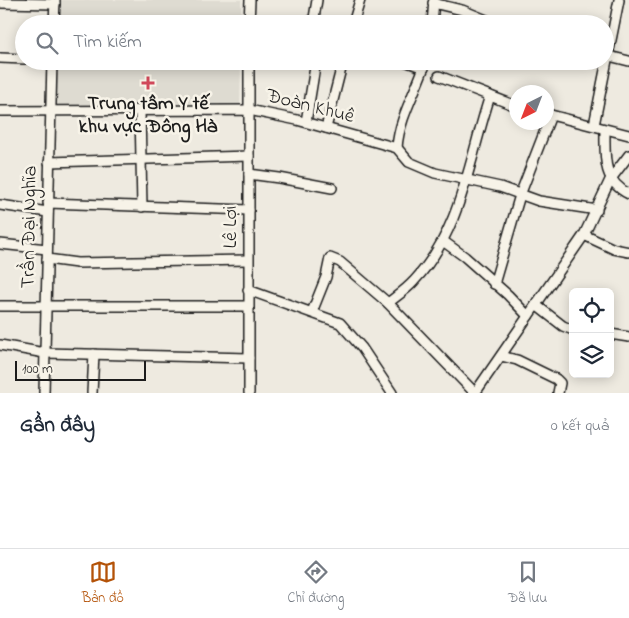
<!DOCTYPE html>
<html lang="vi">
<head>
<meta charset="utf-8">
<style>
	:root { --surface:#fff; --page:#f2f2f3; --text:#1f2937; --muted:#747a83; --line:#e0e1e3; --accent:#b45309 }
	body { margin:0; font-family:"Indie Flower",sans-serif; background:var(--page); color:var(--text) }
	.controls { position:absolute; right:15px; bottom:15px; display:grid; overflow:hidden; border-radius:8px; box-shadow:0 2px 12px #0003 }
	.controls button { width:45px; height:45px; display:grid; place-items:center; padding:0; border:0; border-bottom:1px solid var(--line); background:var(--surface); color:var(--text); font:25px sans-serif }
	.compass { position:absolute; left:509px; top:85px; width:45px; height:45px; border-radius:50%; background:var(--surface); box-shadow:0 2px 12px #0003; rotate:222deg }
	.scale { position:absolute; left:15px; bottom:12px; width:131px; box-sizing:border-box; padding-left:5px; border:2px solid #1c1c1c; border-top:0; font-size:14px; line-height:18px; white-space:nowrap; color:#1c1c1c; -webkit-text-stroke:4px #f7f3e8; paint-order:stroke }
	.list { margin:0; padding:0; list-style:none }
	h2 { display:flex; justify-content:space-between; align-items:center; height:65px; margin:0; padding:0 20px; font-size:21px }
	h2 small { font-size:16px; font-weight:400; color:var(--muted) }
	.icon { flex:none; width:28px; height:28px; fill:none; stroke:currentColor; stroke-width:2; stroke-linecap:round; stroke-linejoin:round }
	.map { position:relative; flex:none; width:629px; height:393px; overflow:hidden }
	.search { position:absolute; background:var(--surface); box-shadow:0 2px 12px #0003; left:15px; right:15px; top:15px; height:55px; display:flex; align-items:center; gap:12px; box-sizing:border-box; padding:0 18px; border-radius:28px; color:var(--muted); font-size:19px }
	.sheet { height:155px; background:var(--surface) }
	nav { display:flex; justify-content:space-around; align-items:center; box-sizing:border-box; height:70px; border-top:1px solid var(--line); background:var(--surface); font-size:14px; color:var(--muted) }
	nav a { display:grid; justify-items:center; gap:2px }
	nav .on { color:var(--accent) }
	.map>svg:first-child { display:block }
	.built { fill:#dedbd1 }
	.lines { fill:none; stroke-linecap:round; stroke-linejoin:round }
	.minor-casing { stroke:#1c1c1c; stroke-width:12 }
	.minor { stroke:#f7f3e8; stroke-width:9 }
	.poi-dot { fill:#d1495b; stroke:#f7f3e8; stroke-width:2 }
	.labels { text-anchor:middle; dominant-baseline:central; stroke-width:5; stroke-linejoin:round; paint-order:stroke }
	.poi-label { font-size:20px; font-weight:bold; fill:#1c1c1c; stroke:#f7f3e8 }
	.street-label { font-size:20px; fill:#1c1c1c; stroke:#f7f3e8 }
</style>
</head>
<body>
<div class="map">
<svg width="629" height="393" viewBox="0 0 629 393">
	<rect width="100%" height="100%" fill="#eeeae0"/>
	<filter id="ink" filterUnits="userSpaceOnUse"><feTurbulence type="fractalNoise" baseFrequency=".02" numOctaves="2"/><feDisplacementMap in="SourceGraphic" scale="10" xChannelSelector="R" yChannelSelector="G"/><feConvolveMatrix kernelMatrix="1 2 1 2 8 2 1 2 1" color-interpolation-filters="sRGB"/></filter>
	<g filter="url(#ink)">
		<g class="built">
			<path d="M60 0H241V24H59Z"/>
			<path d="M57 61H241L240 104 55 106Z"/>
		</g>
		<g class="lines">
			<defs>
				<g id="minor">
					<path d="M0 3 55 4"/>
					<path d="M433 3 462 10 496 24"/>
					<path d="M54 24 55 0"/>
					<path d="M249 24 250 0"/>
					<path d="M313 24 317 0"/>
					<path d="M353 24 360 0"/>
					<path d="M432 24 434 0"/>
					<path d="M605 55 629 61"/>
					<path d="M0 58 24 59"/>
					<path d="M405 61 424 68"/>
					<path d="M439 76 516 106"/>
					<path d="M0 111 249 110 297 120 397 148 409 162 435 173 500 187 539 201 597 210"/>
					<path d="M140 111 142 207"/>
					<path d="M547 114 629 135"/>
					<path d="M306 122 316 61"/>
					<path d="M594 125 619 0"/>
					<path d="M326 128 343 61"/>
					<path d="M605 130C605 156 602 181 629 194"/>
					<path d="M397 148C399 117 417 90 426 61"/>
					<path d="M49 162 249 156"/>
					<path d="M249 174 279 178 332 188"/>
					<path d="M48 203 249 210"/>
					<path d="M0 205 48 212"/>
					<path d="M584 235 614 249 629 252"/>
					<path d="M443 241 465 257 508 295 528 316"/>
					<path d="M0 244 47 249"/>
					<path d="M47 259 77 263 248 260"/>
					<path d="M494 284 520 195 551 115"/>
					<path d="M248 290 340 323 362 348 392 393"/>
					<path d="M388 303C397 296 407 289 414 281 462 230 469 159 490 96"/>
					<path d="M536 305 563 326 573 330"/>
					<path d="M0 306H248"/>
					<path d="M312 312 326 277 330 258 340 262 388 303 475 393"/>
					<path d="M610 334 629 337"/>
					<path d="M0 345 45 353 249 358"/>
					<path d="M501 356 517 360 556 379 560 383 558 393"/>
					<path d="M44 393 52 61"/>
					<path d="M92 393 94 354"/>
					<path d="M249 393V61"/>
					<path d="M475 393 584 235 610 180 629 155"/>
				</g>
			</defs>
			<use href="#minor" class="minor-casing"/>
			<use href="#minor" class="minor"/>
		</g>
	</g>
	<path class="poi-dot" d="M145.5 75.5h5v5h5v5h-5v5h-5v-5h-5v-5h5z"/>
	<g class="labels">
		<g class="poi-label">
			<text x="148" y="104">Trung tâm Y tế<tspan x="148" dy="23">khu vực Đông Hà</tspan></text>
		</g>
		<g class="street-label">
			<text transform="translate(310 107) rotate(14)">Đoàn Khuê</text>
			<text transform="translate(30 227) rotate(-89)">Trần Đại Nghĩa</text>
			<text transform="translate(231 227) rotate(-90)">Lê Lợi</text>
		</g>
	</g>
</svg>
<div class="controls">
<button><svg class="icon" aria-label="locate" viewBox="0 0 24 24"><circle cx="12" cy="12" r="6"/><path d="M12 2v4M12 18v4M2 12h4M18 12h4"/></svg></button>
<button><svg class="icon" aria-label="layers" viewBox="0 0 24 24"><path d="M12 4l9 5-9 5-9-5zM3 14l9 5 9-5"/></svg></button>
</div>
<svg class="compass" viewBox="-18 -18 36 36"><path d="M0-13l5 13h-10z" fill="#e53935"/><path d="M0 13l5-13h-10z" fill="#747a83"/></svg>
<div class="scale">100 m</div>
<div class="search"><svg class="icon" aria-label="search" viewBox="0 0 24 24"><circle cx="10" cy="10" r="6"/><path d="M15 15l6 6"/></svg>Tìm kiếm</div>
</div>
<section class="sheet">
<h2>Gần đây<small>0 kết quả</small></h2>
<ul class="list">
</ul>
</section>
<nav>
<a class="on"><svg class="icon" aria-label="map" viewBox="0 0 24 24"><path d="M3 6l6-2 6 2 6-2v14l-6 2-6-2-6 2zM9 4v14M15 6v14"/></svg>Bản đồ</a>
<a><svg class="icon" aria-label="directions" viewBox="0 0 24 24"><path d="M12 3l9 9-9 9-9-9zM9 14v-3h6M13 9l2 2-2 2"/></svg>Chỉ đường</a>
<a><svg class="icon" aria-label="saved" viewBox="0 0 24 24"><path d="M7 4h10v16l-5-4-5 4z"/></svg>Đã lưu</a>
</nav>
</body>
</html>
